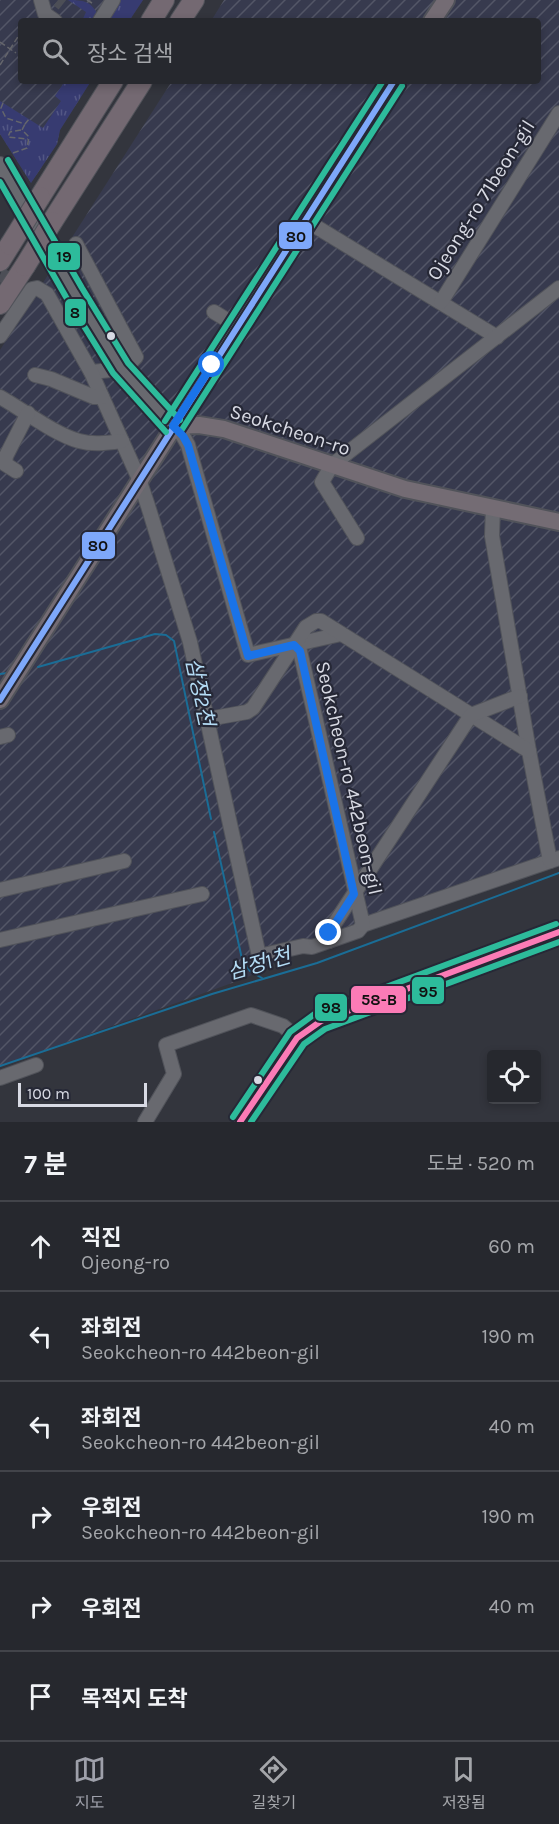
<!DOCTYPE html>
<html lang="ko">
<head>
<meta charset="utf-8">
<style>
	:root { --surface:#26282e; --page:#32343a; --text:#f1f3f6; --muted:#a4a6aa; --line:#42444a; --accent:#9ea0aa }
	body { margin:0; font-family:Karla,"Noto Sans KR",sans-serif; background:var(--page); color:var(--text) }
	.controls { position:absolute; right:18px; bottom:18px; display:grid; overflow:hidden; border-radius:6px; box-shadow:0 3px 9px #0003 }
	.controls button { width:54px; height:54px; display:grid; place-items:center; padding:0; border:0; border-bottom:2px solid var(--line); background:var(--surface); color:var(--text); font:30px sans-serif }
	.scale { position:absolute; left:18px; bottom:15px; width:129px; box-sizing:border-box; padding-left:6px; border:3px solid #d8dae4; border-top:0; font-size:16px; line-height:21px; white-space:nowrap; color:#d8dae4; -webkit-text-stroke:4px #262836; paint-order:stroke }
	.stop { position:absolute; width:18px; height:18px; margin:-14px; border:4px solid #1a73e8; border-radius:50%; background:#fff }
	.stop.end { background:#1a73e8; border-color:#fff; box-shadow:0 2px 6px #0008 }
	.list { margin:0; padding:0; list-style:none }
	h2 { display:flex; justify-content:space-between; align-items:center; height:78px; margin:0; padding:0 24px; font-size:26px }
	h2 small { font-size:20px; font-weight:400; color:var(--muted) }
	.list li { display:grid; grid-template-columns:39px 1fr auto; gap:18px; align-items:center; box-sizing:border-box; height:90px; padding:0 24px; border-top:2px solid var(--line) }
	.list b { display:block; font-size:22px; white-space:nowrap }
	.list p { margin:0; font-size:20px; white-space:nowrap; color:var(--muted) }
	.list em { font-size:20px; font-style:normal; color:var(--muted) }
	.icon { flex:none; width:33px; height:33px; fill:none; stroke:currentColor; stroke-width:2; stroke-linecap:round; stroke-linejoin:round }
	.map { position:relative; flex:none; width:559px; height:1122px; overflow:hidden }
	.search { position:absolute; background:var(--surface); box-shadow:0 3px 9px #0003; left:18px; right:18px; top:18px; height:66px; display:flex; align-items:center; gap:15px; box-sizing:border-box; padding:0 21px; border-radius:6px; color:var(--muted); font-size:22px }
	.sheet { height:618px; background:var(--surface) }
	nav { display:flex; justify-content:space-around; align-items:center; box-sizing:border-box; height:84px; border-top:2px solid var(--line); background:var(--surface); font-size:16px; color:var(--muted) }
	nav a { display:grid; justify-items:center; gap:3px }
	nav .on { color:var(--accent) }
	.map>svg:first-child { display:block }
	.industrial { fill:url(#industrial-furrows) }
	.forest { fill:url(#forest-firs) }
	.park { fill:url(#park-tufts) }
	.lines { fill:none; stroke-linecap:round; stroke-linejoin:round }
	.stream { stroke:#1a6d96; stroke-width:2 }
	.minor-tunnel { stroke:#4c4e56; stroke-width:14; stroke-dasharray:14 7; stroke-linecap:butt }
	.minor-casing { stroke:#51535a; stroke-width:16 }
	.major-casing { stroke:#51535a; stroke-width:20 }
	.highway-casing { stroke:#51535a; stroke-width:22 }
	.path { stroke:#65666c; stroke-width:1.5; stroke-dasharray:6 3; stroke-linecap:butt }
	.minor { stroke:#68696f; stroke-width:14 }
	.major { stroke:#746c74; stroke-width:16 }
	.highway { stroke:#746972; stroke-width:20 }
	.highway-bridge-casing { stroke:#51535a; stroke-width:22; stroke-linecap:butt }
	.highway-bridge { stroke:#746972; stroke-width:20 }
	.bus-1-casing { stroke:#262836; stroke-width:10 }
	.bus-2-casing { stroke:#262836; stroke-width:10 }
	.bus-3-casing { stroke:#262836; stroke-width:10 }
	.bus-4-casing { stroke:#262836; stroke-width:10 }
	.bus-5-casing { stroke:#262836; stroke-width:10 }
	.bus-6-casing { stroke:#262836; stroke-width:10 }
	.bus-1 { stroke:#7ea8fa; stroke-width:6 }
	.bus-2 { stroke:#2dbb9b; stroke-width:6 }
	.bus-3 { stroke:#2dbb9b; stroke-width:6 }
	.bus-4 { stroke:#fb7bb6; stroke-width:6 }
	.bus-5 { stroke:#2dbb9b; stroke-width:6 }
	.bus-6 { stroke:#2dbb9b; stroke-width:6 }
	.route { stroke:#1a73e8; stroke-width:8 }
	.bus-dot { fill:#d8dae4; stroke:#262836; stroke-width:2 }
	.labels { text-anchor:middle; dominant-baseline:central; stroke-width:4.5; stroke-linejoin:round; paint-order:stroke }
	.street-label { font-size:20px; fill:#d8dae4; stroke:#262836 }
	.water-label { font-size:21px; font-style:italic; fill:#b4dcf5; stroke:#262836 }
	.line-badge { stroke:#262836; stroke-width:2 }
	.pale-badge-label { font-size:16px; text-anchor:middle; font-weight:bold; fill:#111 }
</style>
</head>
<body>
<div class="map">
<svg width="559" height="1122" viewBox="0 0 559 1122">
	<defs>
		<pattern id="industrial-furrows" width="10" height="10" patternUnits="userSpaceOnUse" patternTransform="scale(1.5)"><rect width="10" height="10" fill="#373a4e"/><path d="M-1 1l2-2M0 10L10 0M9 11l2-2" fill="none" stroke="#535667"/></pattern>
		<pattern id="forest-firs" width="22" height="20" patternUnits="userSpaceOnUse" patternTransform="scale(1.5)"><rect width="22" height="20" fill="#373b71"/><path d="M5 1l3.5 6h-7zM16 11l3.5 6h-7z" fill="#535785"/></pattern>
		<pattern id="park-tufts" width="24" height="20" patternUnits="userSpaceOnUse" patternTransform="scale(1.5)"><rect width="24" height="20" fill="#373b71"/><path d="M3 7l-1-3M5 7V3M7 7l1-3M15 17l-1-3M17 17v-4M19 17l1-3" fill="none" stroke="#535785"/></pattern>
	</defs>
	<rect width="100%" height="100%" fill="#33353d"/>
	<g class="industrial">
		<path d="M0 0H143L129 21H21V81H91L60 130 57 144 31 183 0 134Z"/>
		<path d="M224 0H559V856L310 944 246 978 0 1066V350L172 81H538V21H211Z"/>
	</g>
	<path class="forest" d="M68 0C83 0 91 1 98 15L96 21H82L86 12Z"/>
	<g class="park">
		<path d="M120 0H143L129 21H106Z"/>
		<path d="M65 81H91L60 130 57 144 31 183 0 134V101L43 128 61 101 55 96Z"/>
	</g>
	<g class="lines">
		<g class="stream">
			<path d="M38 667 155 634 166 635 174 641 211 819"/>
			<path d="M0 674 8 673"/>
			<path d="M214 832 242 959 250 971 262 978"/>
			<path d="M0 1066 212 994 317 963 559 873"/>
		</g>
		<g class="minor-tunnel">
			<path d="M58 0 63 4"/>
			<path d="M0 275 23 284"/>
		</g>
		<defs>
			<g id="minor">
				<path d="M41 0 45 14 55 21"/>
				<path d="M100 21 113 0"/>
				<path d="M0 164 74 293 121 368 183 436 188 445 248 655 341 634"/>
				<path d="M305 220 497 337"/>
				<path d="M76 244 136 357C125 371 107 370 91 372"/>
				<path d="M441 302 559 113"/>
				<path d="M214 312 237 326"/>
				<path d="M0 336 32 289 37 288 47 294 91 372 139 479 148 506 190 642 259 956 303 946 312 947 358 931 363 925 559 858"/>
				<path d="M35 375 51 379 94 397H102"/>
				<path d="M0 397C23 410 54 434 79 441 93 445 107 443 122 441"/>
				<path d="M16 471 5 464 6 456 28 413"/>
				<path d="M493 508 492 536 529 751 550 861"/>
				<path d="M357 538 322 482 332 465 559 288"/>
				<path d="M294 645 300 651 363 925"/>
				<path d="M208 719 247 712 253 708 306 627 316 621H321L529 751"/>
				<path d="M0 737 8 735"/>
				<path d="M0 890 124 861"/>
				<path d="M0 940 202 894"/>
				<path d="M329 941V932L471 715 520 696"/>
				<path d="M0 1078 36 1065"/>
				<path d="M145 1122 174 1074 166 1045 251 1015 283 1026 297 1038"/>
				<path d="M240 1122 297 1038 321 1021 559 932"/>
			</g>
			<g id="major">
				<path d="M432 21 446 0"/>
				<path d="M173 426 199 425 224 429 405 489 559 522"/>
				<path d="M0 700 394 81"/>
			</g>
			<g id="highway">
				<path d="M151 21 164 0"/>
				<path d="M180 21 194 0"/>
				<path d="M40 197 113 81"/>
				<path d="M52 222 142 81"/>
				<path d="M0 261 10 245"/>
				<path d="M0 304 25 266"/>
			</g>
		</defs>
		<use href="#minor" class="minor-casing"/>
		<use href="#major" class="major-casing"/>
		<use href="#highway" class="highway-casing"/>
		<g class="path">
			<path d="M87 0 92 3"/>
			<path d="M0 42 16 53"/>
			<path d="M0 65 21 32"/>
			<path d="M3 103 1 108 6 118 25 124 29 119"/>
			<path d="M21 130 10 132 8 137 28 139"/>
			<path d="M13 153 27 148 29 137 22 130 25 124"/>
		</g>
		<use href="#minor" class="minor"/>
		<use href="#major" class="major"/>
		<use href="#highway" class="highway"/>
		<defs>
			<g id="highway-bridge">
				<path d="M10 245 40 197"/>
				<path d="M25 266 52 222"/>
			</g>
		</defs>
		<use href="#highway-bridge" class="highway-bridge-casing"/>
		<use href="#highway-bridge" class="highway-bridge"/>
		<defs>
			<path id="bus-1" d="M0 700 394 81"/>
			<g id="bus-2">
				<path d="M0 182 66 297 113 373 166 432"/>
				<path d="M181 431 402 86"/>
			</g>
			<g id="bus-3">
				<path d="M8 160 82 288 128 363 180 420"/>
				<path d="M165 421 383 81"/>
			</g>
			<path id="bus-4" d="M240 1122 297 1038 321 1021 559 932"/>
			<path id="bus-5" d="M251 1122 304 1044 325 1029 559 942"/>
			<path id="bus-6" d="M233 1117 290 1032 316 1013 556 924"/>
		</defs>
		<use href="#bus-1" class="bus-1-casing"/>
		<use href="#bus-2" class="bus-2-casing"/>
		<use href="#bus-3" class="bus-3-casing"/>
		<use href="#bus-4" class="bus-4-casing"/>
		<use href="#bus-5" class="bus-5-casing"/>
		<use href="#bus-6" class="bus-6-casing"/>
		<use href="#bus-1" class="bus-1"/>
		<use href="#bus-2" class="bus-2"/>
		<use href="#bus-3" class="bus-3"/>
		<use href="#bus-4" class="bus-4"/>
		<use href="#bus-5" class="bus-5"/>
		<use href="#bus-6" class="bus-6"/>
	</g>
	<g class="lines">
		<path class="route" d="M212 365 173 426 183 436 188 445 248 656 294 645 300 651 354 894 329 933"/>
	</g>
	<g class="bus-dot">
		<circle cx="111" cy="336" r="5"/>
		<circle cx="258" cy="1080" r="5"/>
	</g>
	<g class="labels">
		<g class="street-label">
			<text transform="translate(481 200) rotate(-58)">Ojeong-ro 71beon-gil</text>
			<text transform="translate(290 430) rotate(18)">Seokcheon-ro</text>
			<text transform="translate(349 778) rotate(77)">Seokcheon-ro 442beon-gil</text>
		</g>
		<g class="water-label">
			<text transform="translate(200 692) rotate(78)">삼정2천</text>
			<text transform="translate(259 964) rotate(-16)">삼정1천</text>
		</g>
	</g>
	<g class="line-badge">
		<rect x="278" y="221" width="35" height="29" rx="6" fill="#7ea8fa"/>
		<rect x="47" y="242" width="34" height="29" rx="6" fill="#2dbb9b"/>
		<rect x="64" y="298" width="23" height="29" rx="6" fill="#2dbb9b"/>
		<rect x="81" y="531" width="35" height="29" rx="6" fill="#7ea8fa"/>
		<rect x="411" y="976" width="34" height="29" rx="6" fill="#2dbb9b"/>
		<rect x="350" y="985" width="57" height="29" rx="6" fill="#fb7bb6"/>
		<rect x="314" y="993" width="34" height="29" rx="6" fill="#2dbb9b"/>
	</g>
	<g class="pale-badge-label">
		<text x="296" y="242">80</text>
		<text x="64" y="262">19</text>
		<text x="75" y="318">8</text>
		<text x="98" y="551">80</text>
		<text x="428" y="997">95</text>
		<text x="379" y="1005">58-B</text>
		<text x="331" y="1013">98</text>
	</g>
</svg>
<div class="controls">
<button><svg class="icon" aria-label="locate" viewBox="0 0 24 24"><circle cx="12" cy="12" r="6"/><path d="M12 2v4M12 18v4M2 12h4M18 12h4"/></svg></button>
</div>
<div class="scale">100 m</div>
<div class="stop" style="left:212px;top:365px"></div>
<div class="stop end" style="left:329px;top:933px"></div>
<div class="search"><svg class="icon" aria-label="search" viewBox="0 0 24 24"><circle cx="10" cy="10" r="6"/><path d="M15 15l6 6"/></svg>장소 검색</div>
</div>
<section class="sheet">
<h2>7 분<small>도보 · 520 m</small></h2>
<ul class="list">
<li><svg class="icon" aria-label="ahead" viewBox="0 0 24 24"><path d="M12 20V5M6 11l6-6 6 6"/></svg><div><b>직진</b><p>Ojeong-ro</p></div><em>60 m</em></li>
<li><svg class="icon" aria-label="left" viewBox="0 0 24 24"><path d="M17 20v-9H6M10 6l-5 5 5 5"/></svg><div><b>좌회전</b><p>Seokcheon-ro 442beon-gil</p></div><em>190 m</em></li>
<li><svg class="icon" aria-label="left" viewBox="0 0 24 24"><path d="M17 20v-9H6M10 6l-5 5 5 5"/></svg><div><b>좌회전</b><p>Seokcheon-ro 442beon-gil</p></div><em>40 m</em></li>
<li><svg class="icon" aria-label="right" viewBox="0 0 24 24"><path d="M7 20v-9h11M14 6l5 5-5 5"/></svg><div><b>우회전</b><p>Seokcheon-ro 442beon-gil</p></div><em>190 m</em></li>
<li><svg class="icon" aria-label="right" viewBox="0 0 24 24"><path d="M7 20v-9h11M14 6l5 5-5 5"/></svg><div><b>우회전</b></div><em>40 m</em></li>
<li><svg class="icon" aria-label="arrive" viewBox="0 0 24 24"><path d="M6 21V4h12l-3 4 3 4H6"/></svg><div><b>목적지 도착</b></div></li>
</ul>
</section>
<nav>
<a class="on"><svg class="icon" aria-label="map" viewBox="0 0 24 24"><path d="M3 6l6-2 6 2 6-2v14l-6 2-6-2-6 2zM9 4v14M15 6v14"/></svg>지도</a>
<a><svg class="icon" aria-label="directions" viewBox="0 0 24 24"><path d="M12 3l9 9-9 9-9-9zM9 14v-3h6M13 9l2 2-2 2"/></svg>길찾기</a>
<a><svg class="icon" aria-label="saved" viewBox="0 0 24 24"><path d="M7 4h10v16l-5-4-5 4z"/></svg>저장됨</a>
</nav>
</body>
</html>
